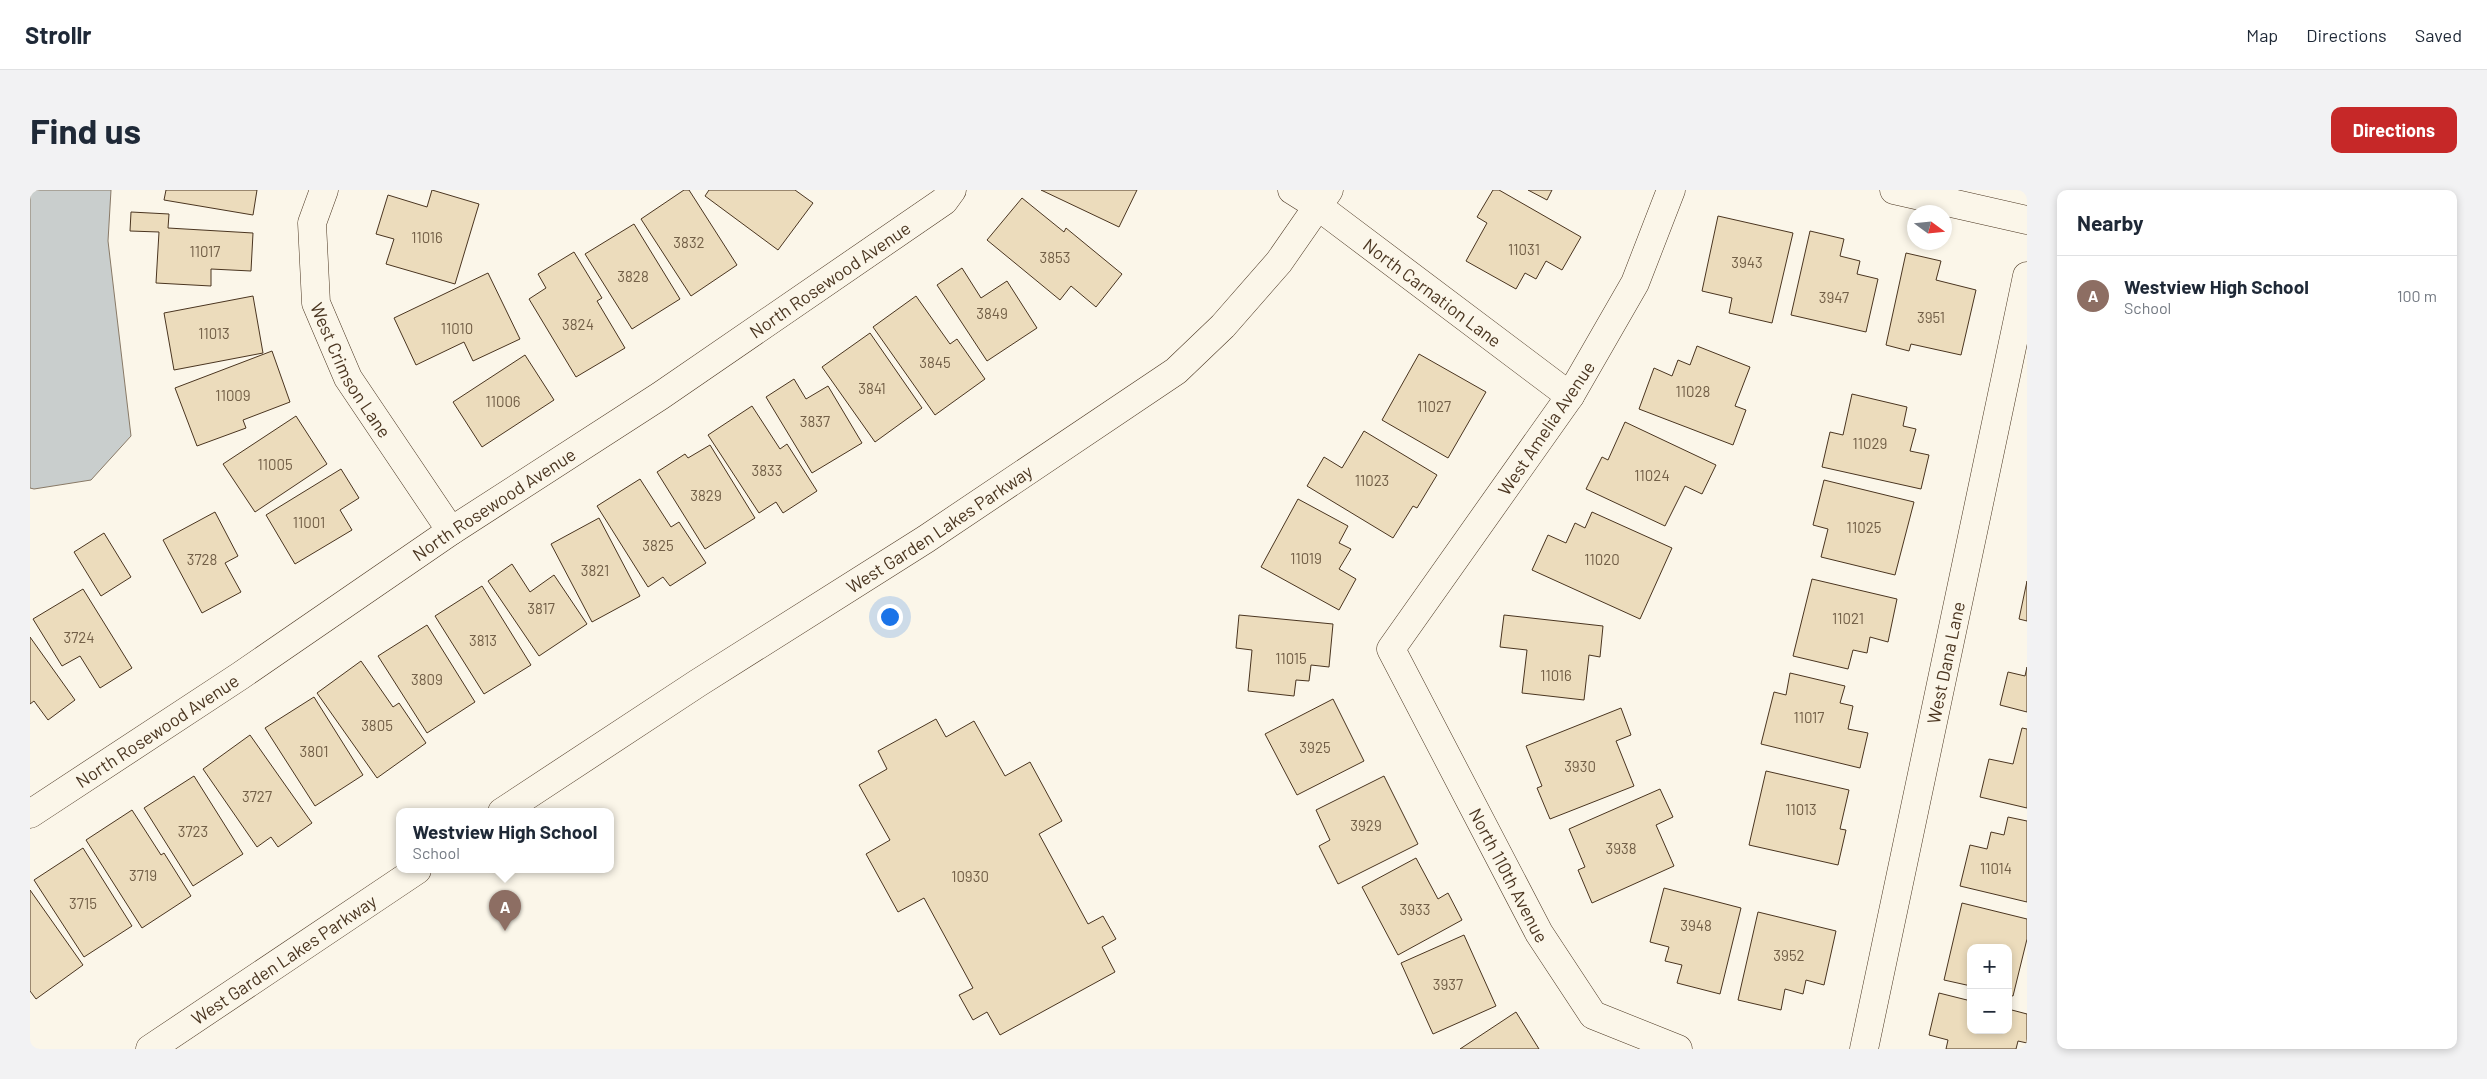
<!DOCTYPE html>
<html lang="en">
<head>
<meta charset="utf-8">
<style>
	:root { --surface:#fff; --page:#f2f2f3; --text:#1f2937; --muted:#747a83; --line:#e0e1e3; --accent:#c62828 }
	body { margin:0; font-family:Barlow,sans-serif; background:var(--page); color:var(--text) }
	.controls { position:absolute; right:15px; bottom:15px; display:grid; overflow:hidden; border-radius:10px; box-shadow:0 2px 8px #0003 }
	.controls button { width:45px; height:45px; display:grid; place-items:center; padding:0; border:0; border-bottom:1px solid var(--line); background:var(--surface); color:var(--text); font:25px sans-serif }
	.compass { position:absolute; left:1877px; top:15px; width:45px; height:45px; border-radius:50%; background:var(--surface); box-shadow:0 2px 8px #0003; rotate:105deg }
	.you { position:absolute; left:859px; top:426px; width:18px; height:18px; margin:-12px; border:4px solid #fff; border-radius:50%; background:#1a73e8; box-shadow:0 0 0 8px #1a73e833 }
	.badge { display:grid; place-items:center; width:32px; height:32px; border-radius:50%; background:var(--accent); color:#fff; font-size:16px; font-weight:700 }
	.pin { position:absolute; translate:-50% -41px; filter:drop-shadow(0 1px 2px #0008) }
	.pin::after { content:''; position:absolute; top:26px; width:18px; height:15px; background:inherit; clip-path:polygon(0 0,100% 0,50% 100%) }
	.popup { position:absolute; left:366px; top:618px; width:218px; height:65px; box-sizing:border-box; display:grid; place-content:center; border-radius:10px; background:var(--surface); filter:drop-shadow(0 1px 4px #0005); font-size:16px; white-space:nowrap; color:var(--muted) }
	.popup b { font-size:19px; color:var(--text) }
	.popup::after { content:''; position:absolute; left:50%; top:100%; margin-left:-10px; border:10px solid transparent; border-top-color:var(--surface) }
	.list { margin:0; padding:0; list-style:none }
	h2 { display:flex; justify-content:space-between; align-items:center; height:65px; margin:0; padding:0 20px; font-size:21px }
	h2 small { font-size:16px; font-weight:400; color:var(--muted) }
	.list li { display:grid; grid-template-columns:32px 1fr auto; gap:15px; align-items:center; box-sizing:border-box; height:80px; padding:0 20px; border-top:1px solid var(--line) }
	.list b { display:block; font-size:19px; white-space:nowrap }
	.list p { margin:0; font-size:16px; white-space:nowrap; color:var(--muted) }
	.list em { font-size:16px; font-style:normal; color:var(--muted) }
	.map { position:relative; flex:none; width:1997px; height:859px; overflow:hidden; border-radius:10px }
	header { display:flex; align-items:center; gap:30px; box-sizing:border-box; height:70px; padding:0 25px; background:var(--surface); border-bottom:1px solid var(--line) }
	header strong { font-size:24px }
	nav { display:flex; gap:28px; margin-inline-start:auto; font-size:18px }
	.intro { display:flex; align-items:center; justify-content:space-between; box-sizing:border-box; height:120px; padding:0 30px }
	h1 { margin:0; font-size:35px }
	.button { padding:12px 22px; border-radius:10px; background:var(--accent); color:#fff; font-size:18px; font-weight:700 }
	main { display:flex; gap:30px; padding:0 30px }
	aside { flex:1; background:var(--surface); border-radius:10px; box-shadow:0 2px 8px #0003 }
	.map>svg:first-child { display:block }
	.water { fill:#c9cecd; stroke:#887966 }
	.building { fill:#ecdcbc; stroke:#4a3520 }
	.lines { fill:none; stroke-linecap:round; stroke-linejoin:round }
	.minor-casing { stroke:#4a3520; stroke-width:29 }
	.minor { stroke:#fbf6e9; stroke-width:28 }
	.labels { text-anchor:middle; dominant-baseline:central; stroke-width:4; stroke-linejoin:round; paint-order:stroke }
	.number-label { font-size:15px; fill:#725f47 }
	.street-label { font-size:18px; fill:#4a3520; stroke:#fbf6e9 }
</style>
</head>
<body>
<header>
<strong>Strollr</strong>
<nav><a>Map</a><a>Directions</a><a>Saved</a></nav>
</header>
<div class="intro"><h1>Find us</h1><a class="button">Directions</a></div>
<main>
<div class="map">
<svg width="1997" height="859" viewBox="0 0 1997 859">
	<rect width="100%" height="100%" fill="#fbf6e9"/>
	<path class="water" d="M0 0H81L78 51 101 246 61 290 4 299 0 298Z"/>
	<g class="building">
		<path d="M136 0H227L223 25 134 10Z"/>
		<path d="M402 0 449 14 425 94 356 74 364 49 346 44 358 5 397 17Z"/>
		<path d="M654 0H659L707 75 661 106 611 29Z"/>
		<path d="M679 0H765L783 13 748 60 675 6Z"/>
		<path d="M1011 0H1107L1089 37Z"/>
		<path d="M1463 0H1469L1551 47 1532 80 1516 71 1506 89 1495 83 1486 99 1436 71 1457 33 1447 27Z"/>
		<path d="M1498 0H1522L1517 10Z"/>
		<path d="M992 8 1034 42 1036 38 1092 84 1066 117 1041 96 1030 110 957 50Z"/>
		<path d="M101 22 139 24 138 38 223 43 221 81 181 79V96L126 93 129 42 100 41Z"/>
		<path d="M1688 26 1763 43 1742 133 1699 123 1702 108 1672 101Z"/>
		<path d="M604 34 650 109 602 139 555 64Z"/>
		<path d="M1780 41 1814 49 1810 66 1830 71 1827 84 1848 89 1836 142 1761 125Z"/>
		<path d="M544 62 572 108 567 111 595 158 546 187 499 109 516 98 508 84Z"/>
		<path d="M1876 63 1911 71 1906 90 1946 100 1931 165 1881 154 1879 161 1856 155Z"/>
		<path d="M932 78 951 108 977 91 1007 138 957 171 907 95Z"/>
		<path d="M458 83 490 149 443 171 434 152 386 175 364 128Z"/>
		<path d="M223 106 233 163 144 180 134 123Z"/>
		<path d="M886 106 920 154 927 149 955 189 905 225 843 137Z"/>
		<path d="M840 143 892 218 845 252 792 177Z"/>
		<path d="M1667 156 1720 177 1705 216 1716 220 1703 255 1609 219 1624 178 1642 186 1648 170 1660 175Z"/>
		<path d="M242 161 260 212 213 230 216 238 167 256 145 198Z"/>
		<path d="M1389 164 1456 202 1418 268 1352 230Z"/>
		<path d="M495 165 524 210 452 257 423 212Z"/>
		<path d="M764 189 776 209 798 196 832 253 782 283 736 207Z"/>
		<path d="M1822 204 1877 217 1873 236 1886 239 1880 261 1899 265 1891 299 1792 277 1800 242 1813 245Z"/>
		<path d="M722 216 750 259 757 254 787 301 753 323 746 312 729 323 678 245Z"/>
		<path d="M266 226 297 274 225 322 193 274Z"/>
		<path d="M1595 232 1686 275 1672 304 1655 296 1635 336 1556 299 1572 267 1578 270Z"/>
		<path d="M1334 241 1407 285 1387 318 1383 316 1363 348 1277 296 1294 267 1312 278Z"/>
		<path d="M680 255 725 328 675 359 627 282 655 264 658 268Z"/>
		<path d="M311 279 329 308 310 320 322 340 265 374 236 325Z"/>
		<path d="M610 289 641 337 649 332 676 373 640 396 633 387 618 397 567 316Z"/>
		<path d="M1794 290 1884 312 1865 385 1791 367 1798 339 1783 335Z"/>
		<path d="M1268 309 1318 336 1309 353 1321 359 1309 379 1326 389 1309 420 1231 377Z"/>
		<path d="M185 322 208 366 195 373 211 402 172 423 133 350Z"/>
		<path d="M1562 322 1642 358 1610 429 1502 380 1518 345 1536 353 1545 333 1555 338Z"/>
		<path d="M569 328 610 406 562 432 521 354Z"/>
		<path d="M74 343 101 387 71 406 44 362Z"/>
		<path d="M482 374 500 402 524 385 557 434 509 466 458 391Z"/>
		<path d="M1782 389 1867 409 1858 452 1840 447 1837 463 1823 460 1818 479 1763 466Z"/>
		<path d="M1997 391V431L1989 429Z"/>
		<path d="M452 396 501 475 454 504 405 426Z"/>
		<path d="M53 399 102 478 70 498 50 466 32 476 3 429Z"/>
		<path d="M1209 425 1303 434 1299 477 1281 475 1279 491 1266 490 1264 506 1218 501 1222 460 1206 458Z"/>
		<path d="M1474 425 1573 436 1570 467 1559 465 1554 510 1492 503 1497 460 1470 457Z"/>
		<path d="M397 435 445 512 397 543 348 466Z"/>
		<path d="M0 447 45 510 18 530 4 511 0 514Z"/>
		<path d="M331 471 363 517 369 513 396 553 347 588 287 503Z"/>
		<path d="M1997 477V522L1970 515 1978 482 1995 486Z"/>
		<path d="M1760 483 1815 496 1810 513 1823 516 1818 539 1838 543 1830 578 1731 554 1744 502 1756 505Z"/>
		<path d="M284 507 333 585 285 616 235 538Z"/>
		<path d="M1303 509 1334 571 1267 605 1235 544Z"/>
		<path d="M1591 518 1601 545 1586 551 1604 596 1520 629 1507 598 1512 596 1496 556Z"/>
		<path d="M906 529 916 547 944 531 975 586 1000 572 1032 631 1009 644 1058 734 1073 726 1086 749 1072 757 1085 782 970 845 957 822 943 830 929 805 943 798 894 708 868 722 836 664 860 650 829 595 857 579 848 561Z"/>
		<path d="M1992 538 1997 539V618L1950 607 1959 569 1983 574Z"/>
		<path d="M220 545 282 633 248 657 241 647 227 657 173 579Z"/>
		<path d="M1736 581 1819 600 1810 639 1816 640 1808 675 1719 655Z"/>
		<path d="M164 586 213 664 163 696 114 618Z"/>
		<path d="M1354 586 1388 654 1308 694 1289 656 1300 650 1286 620Z"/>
		<path d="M1630 599 1643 627 1626 635 1644 676 1562 713 1548 680 1555 677 1539 639Z"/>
		<path d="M102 620 131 665 134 663 161 706 112 738 56 650Z"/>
		<path d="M1978 627 1997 631V712L1930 696 1940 655 1957 659 1961 642 1974 645Z"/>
		<path d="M53 658 102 736 54 767 4 690Z"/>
		<path d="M1386 668 1408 709 1418 703 1432 730 1368 765 1332 697Z"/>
		<path d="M1634 698 1711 718 1690 804 1647 793 1652 775 1635 771 1639 757 1620 752Z"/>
		<path d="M0 700 53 775 6 809 0 801Z"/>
		<path d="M1932 713 1997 729V749L1983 806 1978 805V758H1941V796L1914 790Z"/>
		<path d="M1728 722 1806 741 1794 795 1776 790 1773 804 1755 799 1751 820 1708 810Z"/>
		<path d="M1434 745 1466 816 1403 844 1371 773Z"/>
		<path d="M1909 803 1941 811V840H1978V819L1997 824V853L1988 851 1986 859H1916L1918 850 1899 845Z"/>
		<path d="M1486 822 1509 859H1430Z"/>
	</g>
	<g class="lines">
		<defs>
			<g id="minor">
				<path id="s1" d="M294 0 282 33 286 113 318 188 421 341"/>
				<path id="s2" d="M1262 0 1289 17 1540 206"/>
				<path id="s3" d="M1641 0 1605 93 1540 206 1361 459 1509 743 1563 825 1648 859"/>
				<path d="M1864 0 1997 30"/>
				<path id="s4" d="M472 622 668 493 896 349 1146 181 1193 136 1249 72 1299 0"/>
				<path id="s5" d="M0 624 210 486 421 341 630 206 914 11 922 0"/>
				<path id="s6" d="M120 859 387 680"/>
				<path id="s7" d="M1834 859 1997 86"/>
			</g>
		</defs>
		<use href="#minor" class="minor-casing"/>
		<use href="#minor" class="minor"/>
	</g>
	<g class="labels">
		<g class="number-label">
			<text x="397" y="47">11016</text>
			<text x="659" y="52">3832</text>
			<text x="1494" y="59">11031</text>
			<text x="175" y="61">11017</text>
			<text x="1025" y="67">3853</text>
			<text x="1717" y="72">3943</text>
			<text x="603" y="86">3828</text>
			<text x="1804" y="107">3947</text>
			<text x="962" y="123">3849</text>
			<text x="1901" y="127">3951</text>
			<text x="548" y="134">3824</text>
			<text x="427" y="138">11010</text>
			<text x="184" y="143">11013</text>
			<text x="905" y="172">3845</text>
			<text x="842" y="198">3841</text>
			<text x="1663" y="201">11028</text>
			<text x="203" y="205">11009</text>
			<text x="473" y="211">11006</text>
			<text x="1404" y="216">11027</text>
			<text x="785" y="231">3837</text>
			<text x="1840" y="253">11029</text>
			<text x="245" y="274">11005</text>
			<text x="737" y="280">3833</text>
			<text x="1622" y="285">11024</text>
			<text x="1342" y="290">11023</text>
			<text x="676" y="305">3829</text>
			<text x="279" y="332">11001</text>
			<text x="1834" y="337">11025</text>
			<text x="628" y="355">3825</text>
			<text x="1276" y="368">11019</text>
			<text x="172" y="369">3728</text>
			<text x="1572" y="369">11020</text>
			<text x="565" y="380">3821</text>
			<text x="511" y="418">3817</text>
			<text x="1818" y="428">11021</text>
			<text x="49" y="447">3724</text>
			<text x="453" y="450">3813</text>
			<text x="1261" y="468">11015</text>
			<text x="1526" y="485">11016</text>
			<text x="397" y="489">3809</text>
			<text x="1779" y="527">11017</text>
			<text x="347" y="535">3805</text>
			<text x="1285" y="557">3925</text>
			<text x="284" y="561">3801</text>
			<text x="1550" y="576">3930</text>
			<text x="227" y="606">3727</text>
			<text x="1771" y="619">11013</text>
			<text x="1336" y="635">3929</text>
			<text x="163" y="641">3723</text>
			<text x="1591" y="658">3938</text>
			<text x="1966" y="678">11014</text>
			<text x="113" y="685">3719</text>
			<text x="940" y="686">10930</text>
			<text x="53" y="713">3715</text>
			<text x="1385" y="719">3933</text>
			<text x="1666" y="735">3948</text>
			<text x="1759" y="765">3952</text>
			<text x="1418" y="794">3937</text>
		</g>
		<g class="street-label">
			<text stroke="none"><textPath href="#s5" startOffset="962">North Rosewood Avenue</textPath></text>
			<text stroke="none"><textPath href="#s2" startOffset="174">North Carnation Lane</textPath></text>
			<text stroke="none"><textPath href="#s1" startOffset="191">West Crimson Lane</textPath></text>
			<text transform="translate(1516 238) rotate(-56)">West Amelia Avenue</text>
			<text stroke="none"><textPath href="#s5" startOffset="558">North Rosewood Avenue</textPath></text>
			<text stroke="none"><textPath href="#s4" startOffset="521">West Garden Lakes Parkway</textPath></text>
			<text stroke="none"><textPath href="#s7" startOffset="395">West Dana Lane</textPath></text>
			<text stroke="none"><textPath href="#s5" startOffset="152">North Rosewood Avenue</textPath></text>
			<text stroke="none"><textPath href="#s3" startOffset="795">North 110th Avenue</textPath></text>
			<text stroke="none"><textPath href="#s6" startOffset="161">West Garden Lakes Parkway</textPath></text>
		</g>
	</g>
</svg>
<div class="controls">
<button>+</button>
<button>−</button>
</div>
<svg class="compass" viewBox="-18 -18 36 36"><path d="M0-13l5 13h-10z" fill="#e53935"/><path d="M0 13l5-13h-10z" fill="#747a83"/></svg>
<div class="you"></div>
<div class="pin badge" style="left:475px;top:741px;background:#8d6e63">A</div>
<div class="popup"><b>Westview High School</b>School</div>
</div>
<aside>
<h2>Nearby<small></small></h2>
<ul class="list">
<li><span class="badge" style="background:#8d6e63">A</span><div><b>Westview High School</b><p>School</p></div><em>100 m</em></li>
</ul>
</aside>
</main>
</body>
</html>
